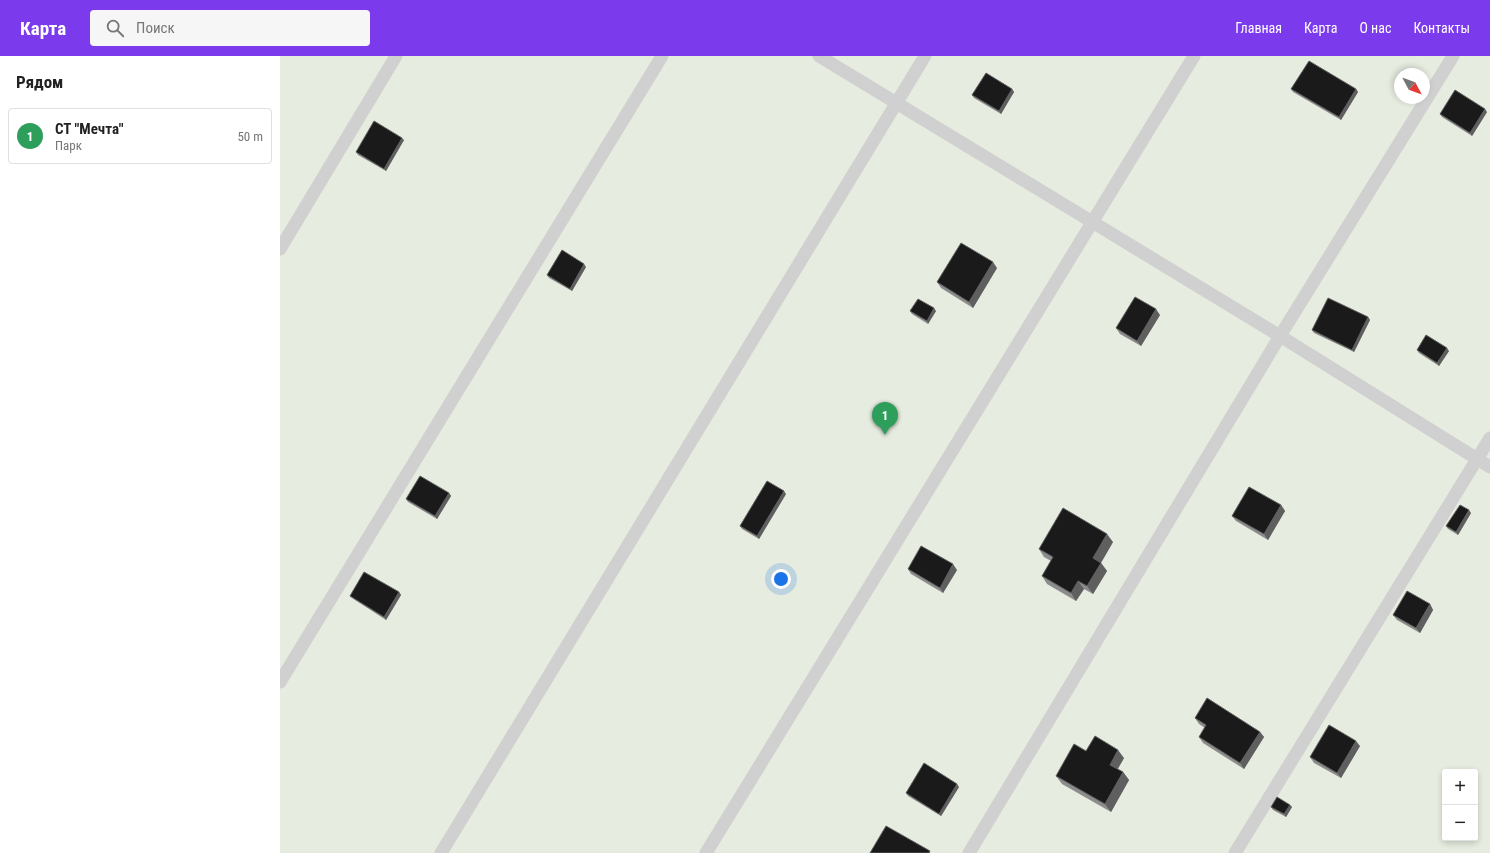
<!DOCTYPE html>
<html lang="ru">
<head>
<meta charset="utf-8">
<style>
	:root { --surface:#fff; --page:#f6f6f6; --text:#222; --muted:#767676; --line:#e0e0e0; --accent:#7c3aed }
	body { margin:0; font-family:"Roboto Condensed",sans-serif; background:var(--page); color:var(--text) }
	.controls { position:absolute; right:12px; bottom:12px; display:grid; overflow:hidden; border-radius:4px; box-shadow:0 2px 6px #0003 }
	.controls button { width:36px; height:36px; display:grid; place-items:center; padding:0; border:0; border-bottom:1px solid var(--line); background:var(--surface); color:var(--text); font:20px sans-serif }
	.compass { position:absolute; left:1114px; top:12px; width:36px; height:36px; border-radius:50%; background:var(--surface); box-shadow:0 2px 6px #0003; rotate:131deg }
	.you { position:absolute; left:501px; top:523px; width:14px; height:14px; margin:-10px; border:3px solid #fff; border-radius:50%; background:#1a73e8; box-shadow:0 0 0 6px #1a73e833 }
	.badge { display:grid; place-items:center; width:26px; height:26px; border-radius:50%; background:var(--accent); color:#fff; font-size:13px; font-weight:700 }
	.pin { position:absolute; translate:-50% -33px; filter:drop-shadow(0 1px 2px #0008) }
	.pin::after { content:''; position:absolute; top:21px; width:14px; height:12px; background:inherit; clip-path:polygon(0 0,100% 0,50% 100%) }
	.list { margin:0; padding:0; list-style:none }
	h2 { display:flex; justify-content:space-between; align-items:center; height:52px; margin:0; padding:0 16px; font-size:17px }
	h2 small { font-size:13px; font-weight:400; color:var(--muted) }
	.list li { display:grid; grid-template-columns:26px 1fr auto; gap:12px; align-items:center; box-sizing:border-box; height:56px; margin:0 8px 8px; padding:0 8px; border:1px solid var(--line); border-radius:4px }
	.list b { display:block; font-size:15px; white-space:nowrap }
	.list p { margin:0; font-size:13px; white-space:nowrap; color:var(--muted) }
	.list em { font-size:13px; font-style:normal; color:var(--muted) }
	.icon { flex:none; width:22px; height:22px; fill:none; stroke:currentColor; stroke-width:2; stroke-linecap:round; stroke-linejoin:round }
	.map { position:relative; flex:none; width:1210px; height:797px; overflow:hidden }
	header { display:flex; align-items:center; gap:24px; box-sizing:border-box; height:56px; padding:0 20px; background:var(--accent); color:#fff }
	header strong { font-size:19px }
	nav { display:flex; gap:22px; margin-inline-start:auto; font-size:14px }
	.search { width:280px; height:36px; background:var(--page); display:flex; align-items:center; gap:10px; box-sizing:border-box; padding:0 14px; border-radius:4px; color:var(--muted); font-size:15px }
	main { display:flex }
	aside { flex:1; background:var(--surface) }
	.map>svg:first-child { display:block }
	.green { fill:#e6ecdf; fill-rule:evenodd }
	.lines { fill:none; stroke-linecap:round; stroke-linejoin:round }
	.lane { stroke:#d0d0d0; stroke-width:13 }
	.wall { fill:#8c8c8c }
	.shaded-wall { fill:#5f5f5f }
	.building { fill:#1a1a1a; stroke:#5f5f5f }
</style>
</head>
<body>
<header>
<strong>Карта</strong>
<div class="search"><svg class="icon" aria-label="search" viewBox="0 0 24 24"><circle cx="10" cy="10" r="6"/><path d="M15 15l6 6"/></svg>Поиск</div>
<nav><a>Главная</a><a>Карта</a><a>О нас</a><a>Контакты</a></nav>
</header>
<main>
<aside>
<h2>Рядом<small></small></h2>
<ul class="list">
<li><span class="badge" style="background:#2e9e5b">1</span><div><b>СТ &quot;Мечта&quot;</b><p>Парк</p></div><em>50 m</em></li>
</ul>
</aside>
<div class="map">
<svg width="1210" height="797" viewBox="0 0 1210 797">
	<rect width="100%" height="100%" fill="#fff"/>
	<path class="green" d="M0 0H1210V797H0ZM1120 18H1144V42H1120ZM1165 716H1195V782H1165Z"/>
	<g class="lines">
		<g class="lane">
			<path d="M539 0 1000 280 1210 411"/>
			<path d="M0 193 116 0"/>
			<path d="M0 626 382 0"/>
			<path d="M161 797 645 0"/>
			<path d="M426 797 914 0"/>
			<path d="M689 797 1000 280 1173 0"/>
			<path d="M955 797 1210 382"/>
		</g>
	</g>
	<g class="wall">
		<path d="M732 33 734 36 721 58 694 42 692 39Z"/>
		<path d="M1011 33H1076L1078 36 1061 64 1013 36Z"/>
		<path d="M1207 56 1192 80 1162 61 1160 58Z"/>
		<path d="M124 84 106 115 78 99 76 96Z"/>
		<path d="M306 211 292 235 269 222 267 219Z"/>
		<path d="M717 212 693 252 661 232 657 226Z"/>
		<path d="M630 255H656L648 268 632 258Z"/>
		<path d="M880 259 861 290 840 278 836 272Z"/>
		<path d="M1088 261 1090 264 1074 296 1034 277 1032 274Z"/>
		<path d="M1137 294 1169 295 1159 310 1139 297Z"/>
		<path d="M169 437 171 440 157 463 128 446 126 443Z"/>
		<path d="M506 438 479 483 462 473 460 470Z"/>
		<path d="M1001 449 1005 455 988 484 956 465 952 460Z"/>
		<path d="M1191 457 1178 479 1168 473 1166 470Z"/>
		<path d="M833 486 821 507 827 515 813 538 804 533 796 545 767 528 762 520 771 505 764 501 759 493Z"/>
		<path d="M628 513 677 514 663 537 631 518Z"/>
		<path d="M119 536 121 539 106 564 72 542 70 540Z"/>
		<path d="M1150 548 1153 554 1140 577 1117 564 1113 559Z"/>
		<path d="M915 662 980 676 984 681 964 713 923 687 919 681 925 672 919 668Z"/>
		<path d="M1080 690 1061 722 1034 707 1030 701Z"/>
		<path d="M806 695 844 702 838 713 843 716 849 724 831 756 782 728 776 720Z"/>
		<path d="M679 731 661 760 628 740 626 737Z"/>
		<path d="M1010 749 1012 751 1006 761 993 754 991 751Z"/>
	</g>
	<g class="shaded-wall">
		<path d="M732 33 734 36 721 58 719 55Z"/>
		<path d="M1076 33 1078 36 1061 64 1059 61Z"/>
		<path d="M1205 53 1207 56 1192 80 1190 77Z"/>
		<path d="M122 82 124 84 106 115 104 113Z"/>
		<path d="M713 206 717 212 693 252 689 246Z"/>
		<path d="M304 208 306 211 292 235 290 233Z"/>
		<path d="M654 252 656 255 648 268 647 265Z"/>
		<path d="M876 253 880 259 861 290 857 285Z"/>
		<path d="M1088 261 1090 264 1074 296 1072 294Z"/>
		<path d="M1167 292 1169 295 1159 310 1157 307Z"/>
		<path d="M504 435 506 438 479 483 477 480Z"/>
		<path d="M169 437 171 440 157 463 155 460Z"/>
		<path d="M1001 449 1005 455 988 484 984 478Z"/>
		<path d="M1189 454 1191 457 1178 479 1176 476Z"/>
		<path d="M827 478 833 486 819 510 813 502Z"/>
		<path d="M821 507 827 515 813 538 807 530Z"/>
		<path d="M673 508 677 514 663 537 660 532Z"/>
		<path d="M798 525 804 533 796 545 791 537Z"/>
		<path d="M119 536 121 539 106 564 104 561Z"/>
		<path d="M1150 548 1153 554 1140 577 1136 572Z"/>
		<path d="M980 676 984 681 964 713 960 707Z"/>
		<path d="M1076 685 1080 690 1061 722 1057 717Z"/>
		<path d="M838 694 844 702 835 717 830 709Z"/>
		<path d="M843 716 849 724 831 756 825 748Z"/>
		<path d="M677 728 679 731 661 760 659 758Z"/>
		<path d="M1010 749 1012 751 1006 761 1004 758Z"/>
	</g>
	<g class="building">
		<path d="M1029 5 1076 33 1059 61 1011 33Z"/>
		<path d="M706 17 732 33 719 55 692 39Z"/>
		<path d="M1175 34 1205 53 1190 77 1160 58Z"/>
		<path d="M94 65 122 82 104 113 76 96Z"/>
		<path d="M681 187 713 206 689 246 657 226Z"/>
		<path d="M282 194 304 208 290 233 267 219Z"/>
		<path d="M855 241 876 253 857 285 836 272Z"/>
		<path d="M1048 242 1088 261 1072 294 1032 274Z"/>
		<path d="M638 243 654 252 647 265 630 255Z"/>
		<path d="M1146 279 1167 292 1157 307 1137 294Z"/>
		<path d="M140 420 169 437 155 460 126 443Z"/>
		<path d="M487 425 504 435 477 480 460 470Z"/>
		<path d="M969 431 1001 449 984 478 952 460Z"/>
		<path d="M1180 449 1189 454 1176 476 1166 470Z"/>
		<path d="M783 452 827 478 813 502 821 507 807 530 798 525 791 537 762 520 773 501 759 493Z"/>
		<path d="M641 490 673 508 660 532 628 513Z"/>
		<path d="M84 516 119 536 104 561 70 540Z"/>
		<path d="M1127 535 1150 548 1136 572 1113 559Z"/>
		<path d="M927 642 980 676 960 707 919 681 926 669 915 662Z"/>
		<path d="M1049 669 1076 685 1057 717 1030 701Z"/>
		<path d="M815 680 838 694 830 709 843 716 825 748 776 720 794 688 806 695Z"/>
		<path d="M644 707 677 728 659 758 626 737Z"/>
		<path d="M997 741 1010 749 1004 758 991 751Z"/>
		<path d="M606 770 650 795 649 797H590Z"/>
	</g>
</svg>
<div class="controls">
<button>+</button>
<button>−</button>
</div>
<svg class="compass" viewBox="-18 -18 36 36"><path d="M0-13l5 13h-10z" fill="#e53935"/><path d="M0 13l5-13h-10z" fill="#767676"/></svg>
<div class="you"></div>
<div class="pin badge" style="left:605px;top:379px;background:#2e9e5b">1</div>
</div>
</main>
</body>
</html>
